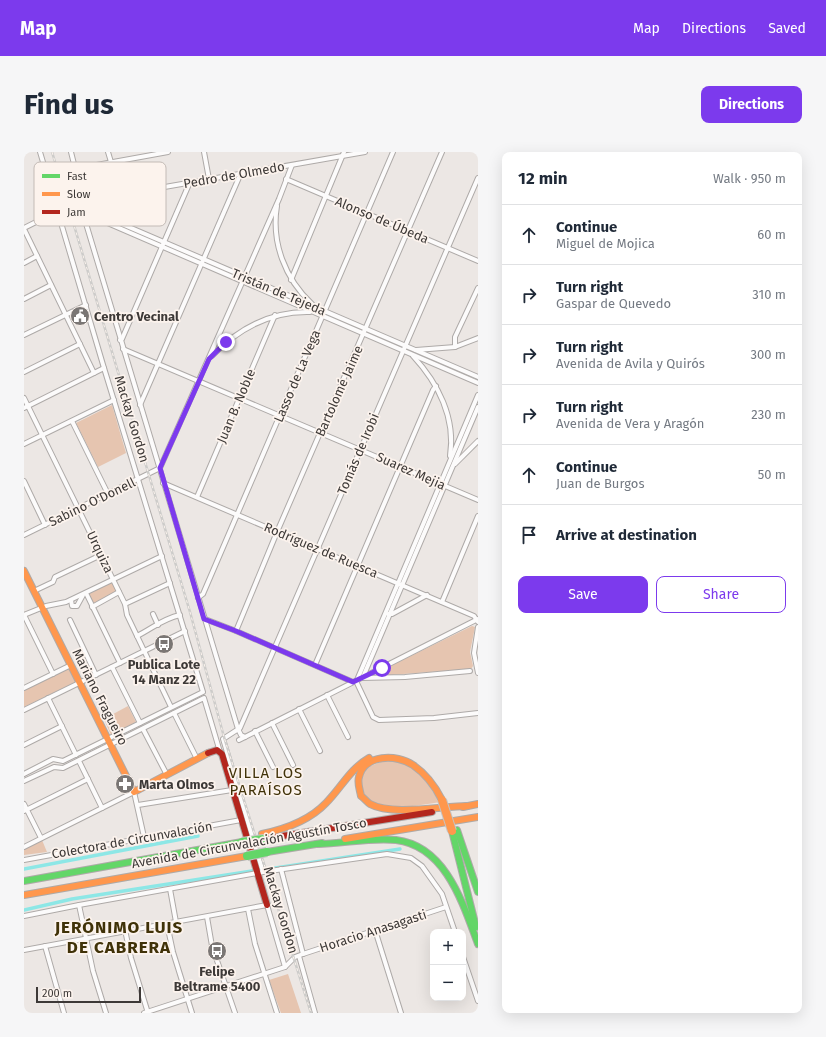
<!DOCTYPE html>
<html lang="en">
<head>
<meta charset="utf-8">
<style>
	:root { --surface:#fff; --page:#f6f6f7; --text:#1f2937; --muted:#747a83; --line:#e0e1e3; --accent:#7c3aed }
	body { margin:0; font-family:"Fira Sans",sans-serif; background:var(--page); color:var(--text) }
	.controls { position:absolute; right:12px; bottom:12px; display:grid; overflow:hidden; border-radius:8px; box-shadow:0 4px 16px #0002 }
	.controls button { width:36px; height:36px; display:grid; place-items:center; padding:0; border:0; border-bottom:1px solid var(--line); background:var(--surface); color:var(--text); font:20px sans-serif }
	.scale { position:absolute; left:12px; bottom:10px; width:105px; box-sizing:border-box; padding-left:4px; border:2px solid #3d3937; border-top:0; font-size:11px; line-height:14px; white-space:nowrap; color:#3d3937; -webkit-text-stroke:3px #fcf3ed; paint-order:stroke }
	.stop { position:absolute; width:12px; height:12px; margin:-9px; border:3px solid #7c3aed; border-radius:50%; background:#fff }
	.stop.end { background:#7c3aed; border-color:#fff; box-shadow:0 1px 4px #0008 }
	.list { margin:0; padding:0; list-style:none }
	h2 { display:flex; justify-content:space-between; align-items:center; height:52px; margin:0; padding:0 16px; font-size:17px }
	h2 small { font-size:13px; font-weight:400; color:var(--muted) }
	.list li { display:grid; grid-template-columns:26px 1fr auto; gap:12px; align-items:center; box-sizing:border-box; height:60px; padding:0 16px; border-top:1px solid var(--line) }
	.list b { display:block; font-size:15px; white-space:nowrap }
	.list p { margin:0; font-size:13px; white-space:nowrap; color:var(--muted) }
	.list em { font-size:13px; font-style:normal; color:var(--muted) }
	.actions { display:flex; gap:8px; padding:12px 16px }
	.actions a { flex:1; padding:9px 0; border:1px solid var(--accent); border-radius:8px; text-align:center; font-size:14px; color:var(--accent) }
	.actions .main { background:var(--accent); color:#fff }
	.icon { flex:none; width:22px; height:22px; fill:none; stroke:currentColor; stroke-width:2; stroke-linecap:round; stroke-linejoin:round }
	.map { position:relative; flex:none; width:454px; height:861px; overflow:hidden; border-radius:8px }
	header { display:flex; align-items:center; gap:24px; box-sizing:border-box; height:56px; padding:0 20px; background:var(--accent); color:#fff }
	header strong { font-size:19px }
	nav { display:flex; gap:22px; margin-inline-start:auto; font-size:14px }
	.intro { display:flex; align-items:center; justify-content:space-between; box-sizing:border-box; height:96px; padding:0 24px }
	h1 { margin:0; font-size:28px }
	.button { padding:10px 18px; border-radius:8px; background:var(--accent); color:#fff; font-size:14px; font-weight:700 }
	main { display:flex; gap:24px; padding:0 24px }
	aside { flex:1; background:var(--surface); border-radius:8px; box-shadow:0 4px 16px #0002 }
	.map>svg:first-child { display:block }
	.green { fill:#e6c5b0 }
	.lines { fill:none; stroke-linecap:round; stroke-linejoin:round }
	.canal { stroke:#8de7e6; stroke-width:3.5 }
	.street-casing { stroke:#aeaaa8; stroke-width:6 }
	.fast-casing { stroke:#aeaaa8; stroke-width:8 }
	.slow-casing { stroke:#aeaaa8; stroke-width:8 }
	.jam-casing { stroke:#aeaaa8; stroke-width:8 }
	.street { stroke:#fcfbfb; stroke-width:4 }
	.fast { stroke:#63d668; stroke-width:6 }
	.slow { stroke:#ff974d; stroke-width:6 }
	.jam { stroke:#b3261e; stroke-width:6 }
	.rail-casing { stroke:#cdccca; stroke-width:2.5 }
	.rail { stroke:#fcf3ed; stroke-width:1; stroke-dasharray:3; stroke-linecap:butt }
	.fast-bridge-casing { stroke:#c6c3c2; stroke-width:10; stroke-linecap:butt }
	.slow-bridge-casing { stroke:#c6c3c2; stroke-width:10; stroke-linecap:butt }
	.fast-bridge { stroke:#63d668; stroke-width:8 }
	.slow-bridge { stroke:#ff974d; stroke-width:8 }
	.route { stroke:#7c3aed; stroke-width:5 }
	.labels { text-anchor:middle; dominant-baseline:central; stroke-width:3.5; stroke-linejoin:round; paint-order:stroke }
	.street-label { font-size:13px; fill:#3d3937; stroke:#fcf3ed }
	.poi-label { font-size:13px; font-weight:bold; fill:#3d3937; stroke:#fcf3ed; text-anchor:start }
	.quarter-label { font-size:15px; letter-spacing:1px; fill:#403208; stroke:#fcf3ed }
	.district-label { font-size:17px; font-weight:bold; letter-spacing:1px; fill:#403208; stroke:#fcf3ed }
	.key { fill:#fcf3ed; stroke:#c3bbb6; stroke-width:1 }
	.key-label { font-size:11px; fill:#3d3937 }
</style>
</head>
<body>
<header>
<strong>Map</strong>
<nav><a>Map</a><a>Directions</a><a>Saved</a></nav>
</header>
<div class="intro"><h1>Find us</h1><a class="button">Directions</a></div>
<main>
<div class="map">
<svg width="454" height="861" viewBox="0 0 454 861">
	<rect width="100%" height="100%" fill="#ece7e4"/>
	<g class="green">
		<path d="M88 253 102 301 74 315 52 271Z"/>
		<path d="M87 430 90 431 94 440 68 452 64 442Z"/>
		<path d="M448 474 451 475 446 500 449 514 447 517 352 524V521Z"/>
		<path d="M45 516 52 530 0 555V538Z"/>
		<path d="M104 554 112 570 87 583 80 567Z"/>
		<path d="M362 608C393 609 400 628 416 650 395 653 353 663 339 641 337 637 337 630 337 625L344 615Z"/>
		<path d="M18 688 23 700 0 703V697Z"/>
		<path d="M264 822 277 861H257L245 828Z"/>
	</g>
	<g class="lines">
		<g class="canal">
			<path d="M0 717 174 684"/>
			<path d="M245 717 376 697"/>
			<path d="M0 758 48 747 228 719"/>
		</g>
		<defs>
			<g id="street">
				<path d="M47 0 50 12 48 25 214 577 217 583 221 585"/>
				<path d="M84 0 87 10"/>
				<path d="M180 0 185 27"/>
				<path d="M22 18 34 20 144 0"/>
				<path d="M262 27 454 109"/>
				<path d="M55 50 341 0"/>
				<path d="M56 54 454 225"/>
				<path d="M253 54C247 90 261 127 288 152"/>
				<path d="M58 60 454 231"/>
				<path d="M0 76 34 59"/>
				<path d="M0 77 70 221"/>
				<path d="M0 111 13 104"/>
				<path d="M267 128 320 0"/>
				<path d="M0 147 27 133"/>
				<path d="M0 183 62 153"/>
				<path d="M96 188 98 187 166 30"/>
				<path d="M431 195V185L454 136"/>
				<path d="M99 197 454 348"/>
				<path d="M392 198 431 195 454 186"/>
				<path d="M188 204C215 176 247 159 286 160"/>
				<path d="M389 204C414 231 432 266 426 304"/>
				<path d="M0 220 56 192"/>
				<path d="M0 246 101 452 103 463 147 555"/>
				<path d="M116 253 217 21"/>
				<path d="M0 256 80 216"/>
				<path d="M48 269 84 342"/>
				<path d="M0 292 90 248"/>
				<path d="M431 312 454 289"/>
				<path d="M136 316 255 47 268 13"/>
				<path d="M0 329 21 373"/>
				<path d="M139 331 450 464 454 470"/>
				<path d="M173 345 251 163"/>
				<path d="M0 383 136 316"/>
				<path d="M10 439 29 430 31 425 77 403"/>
				<path d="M62 441 96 511"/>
				<path d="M174 446 179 442 369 0"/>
				<path d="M47 448 48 454H53L59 443"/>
				<path d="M418 450 454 364"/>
				<path d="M101 452 146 431"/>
				<path d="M68 455 95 440"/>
				<path d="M129 462 134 473"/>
				<path d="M364 462H368L403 443"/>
				<path d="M0 463 22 454 42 450 138 404"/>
				<path d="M0 463 29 522"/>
				<path d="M181 467 212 479 329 530"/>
				<path d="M46 468 72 523"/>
				<path d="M454 475 450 501 454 521"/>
				<path d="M212 479 253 380 418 0"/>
				<path d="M113 484C129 476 138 467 156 463"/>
				<path d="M291 513 409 238 412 234"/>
				<path d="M88 515 116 571"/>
				<path d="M339 525 454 255"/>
				<path d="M337 526 381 525 446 519"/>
				<path d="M333 528 454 243"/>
				<path d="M332 529 349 565 355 568 410 566 454 561"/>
				<path d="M0 536 47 513"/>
				<path d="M303 543 324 585"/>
				<path d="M24 546 52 603"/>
				<path d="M275 557 296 599"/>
				<path d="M0 558 161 479"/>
				<path d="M150 561 173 607"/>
				<path d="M248 571 269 613"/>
				<path d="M119 577 143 623"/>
				<path d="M231 579 249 615"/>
				<path d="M215 588 454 467"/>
				<path d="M0 593 38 574"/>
				<path d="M55 609 78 656"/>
				<path d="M0 622 29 607 39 609 179 540 80 216 16 0"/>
				<path d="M0 629 30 615 39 616 180 546 196 600"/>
				<path d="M0 652 17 686"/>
				<path d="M114 653 208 638"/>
				<path d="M0 659 64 627"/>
				<path d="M0 695 110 640 120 685"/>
				<path d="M0 708 217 668"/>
				<path d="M257 717 279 802"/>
				<path d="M239 720 199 587 216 576 454 26"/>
				<path d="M146 737 152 770"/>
				<path d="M55 753 69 819 82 861"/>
				<path d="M224 757 231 792 253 861"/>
				<path d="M0 764 55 753 239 720 363 702 387 706 398 714 418 742 431 780"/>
				<path d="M183 765 188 794 211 861"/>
				<path d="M143 772 149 800 168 861"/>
				<path d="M101 778 107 806 124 861"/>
				<path d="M351 778 377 861"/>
				<path d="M21 794 40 861"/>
				<path d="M0 798 243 753 261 815"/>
				<path d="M275 804 291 861"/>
				<path d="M439 805 454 849"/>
				<path d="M120 861 261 815 271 805 279 802 422 755"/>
			</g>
			<g id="fast">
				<path d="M433 678 454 740"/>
				<path d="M428 679 452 775"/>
				<path d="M293 692C319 692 346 685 372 688 422 694 439 752 454 792"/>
				<path d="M243 700 298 691"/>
				<path d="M0 729 218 690"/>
			</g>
			<g id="slow">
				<path d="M0 419 110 640 184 601"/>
				<path d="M418 648C411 634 402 622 389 613 373 602 340 602 335 625 333 631 336 638 337 644 340 646 343 650 346 652 368 664 418 654 443 654"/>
				<path d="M439 655 454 652"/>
				<path d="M238 682C262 677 285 669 302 651 317 636 326 617 345 606"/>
				<path d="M321 687 454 665"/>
				<path d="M0 743 223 704"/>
			</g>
			<g id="jam">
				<path d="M184 601 193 598 198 602 243 753"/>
				<path d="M240 687 408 660"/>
			</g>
		</defs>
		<use href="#street" class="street-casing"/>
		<use href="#fast" class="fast-casing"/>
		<use href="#slow" class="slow-casing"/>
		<use href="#jam" class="jam-casing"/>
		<use href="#street" class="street"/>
		<use href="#fast" class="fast"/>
		<use href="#slow" class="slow"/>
		<use href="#jam" class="jam"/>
		<defs>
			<path id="rail" d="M28 0 166 460 200 585 287 861"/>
		</defs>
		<use href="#rail" class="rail-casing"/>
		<use href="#rail" class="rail"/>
		<defs>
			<g id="fast-bridge">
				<path d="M218 690 240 687"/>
				<path d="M223 704 243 700"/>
			</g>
			<path id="slow-bridge" d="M418 648 428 679"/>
		</defs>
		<use href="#fast-bridge" class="fast-bridge-casing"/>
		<use href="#slow-bridge" class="slow-bridge-casing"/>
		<use href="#fast-bridge" class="fast-bridge"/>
		<use href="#slow-bridge" class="slow-bridge"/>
	</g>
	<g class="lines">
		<path class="route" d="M202 190 185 207 136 316 180 467 212 479 329 530 358 516"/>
	</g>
	<defs>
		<symbol id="civic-disc" viewBox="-11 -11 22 22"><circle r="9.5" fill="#7a7674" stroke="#fcf3ed"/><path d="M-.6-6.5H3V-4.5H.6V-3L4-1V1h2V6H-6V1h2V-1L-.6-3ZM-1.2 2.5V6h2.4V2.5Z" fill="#fff"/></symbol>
		<symbol id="bus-disc" viewBox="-11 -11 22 22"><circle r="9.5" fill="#7a7674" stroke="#fcf3ed"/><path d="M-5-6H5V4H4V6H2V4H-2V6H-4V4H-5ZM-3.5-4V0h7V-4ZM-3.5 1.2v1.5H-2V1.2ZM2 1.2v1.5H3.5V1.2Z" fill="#fff"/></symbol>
		<symbol id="pharmacy-disc" viewBox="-11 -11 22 22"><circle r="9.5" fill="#7a7674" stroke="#fcf3ed"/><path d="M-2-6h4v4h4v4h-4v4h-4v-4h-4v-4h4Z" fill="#fff"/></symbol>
	</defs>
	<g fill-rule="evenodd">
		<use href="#civic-disc" x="45" y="153" width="22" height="22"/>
		<use href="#bus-disc" x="129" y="481" width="22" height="22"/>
		<use href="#pharmacy-disc" x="90" y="621" width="22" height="22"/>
		<use href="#bus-disc" x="182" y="788" width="22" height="22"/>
	</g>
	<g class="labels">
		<g class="street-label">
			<text transform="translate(210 23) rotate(-10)">Pedro de Olmedo</text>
			<text transform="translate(358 68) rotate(23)">Alonso de Úbeda</text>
			<text transform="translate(255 140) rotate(23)">Tristán de Tejeda</text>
			<text transform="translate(273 224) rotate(-67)">Lasso de La Vega</text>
			<text transform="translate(315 239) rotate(-66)">Bartolomé Jaime</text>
			<text transform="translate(212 254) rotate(-67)">Juan B. Noble</text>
			<text transform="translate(108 267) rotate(73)">Mackay Gordon</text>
			<text transform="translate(334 302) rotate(-67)">Tomás de Irobi</text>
			<text transform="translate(387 319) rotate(24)">Suarez Mejia</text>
			<text transform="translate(68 350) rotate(-26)">Sabino O'Donell</text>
			<text transform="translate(297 398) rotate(23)">Rodríguez de Ruesca</text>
			<text transform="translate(76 400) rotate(64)">Urquiza</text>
			<text transform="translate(76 545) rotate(63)">Mariano Fragueiro</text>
			<text transform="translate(108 688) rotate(-10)">Colectora de Circunvalación</text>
			<text transform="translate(225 691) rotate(-10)">Avenida de Circunvalación Agustín Tosco</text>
			<text transform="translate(257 758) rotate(73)">Mackay Gordon</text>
			<text transform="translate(349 779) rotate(-18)">Horacio Anasagasti</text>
		</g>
		<g class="poi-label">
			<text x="70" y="164">Centro Vecinal</text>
			<text x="140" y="512" text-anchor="middle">Publica Lote<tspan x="140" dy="15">14 Manz 22</tspan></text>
			<text x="115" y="632">Marta Olmos</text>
			<text x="193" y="819" text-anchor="middle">Felipe<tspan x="193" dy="15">Beltrame 5400</tspan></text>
		</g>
		<g class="quarter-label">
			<text x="242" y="621">VILLA LOS<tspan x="242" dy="17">PARAÍSOS</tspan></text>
		</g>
		<g class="district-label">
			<text x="95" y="775">JERÓNIMO LUIS<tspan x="95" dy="20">DE CABRERA</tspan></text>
		</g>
	</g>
	<rect x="10" y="10" width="132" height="64" rx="6" class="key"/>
	<rect x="18" y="22" width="18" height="4" fill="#63d668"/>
	<rect x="18" y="40" width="18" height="4" fill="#ff974d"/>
	<rect x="18" y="58" width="18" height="4" fill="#b3261e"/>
	<g class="key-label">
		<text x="43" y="28">Fast</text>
		<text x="43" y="46">Slow</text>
		<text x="43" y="64">Jam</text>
	</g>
</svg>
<div class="controls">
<button>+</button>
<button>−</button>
</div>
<div class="scale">200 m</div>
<div class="stop" style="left:358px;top:516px"></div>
<div class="stop end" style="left:202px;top:190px"></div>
</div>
<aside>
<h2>12 min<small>Walk · 950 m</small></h2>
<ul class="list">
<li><svg class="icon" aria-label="ahead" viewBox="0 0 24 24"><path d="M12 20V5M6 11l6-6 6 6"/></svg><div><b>Continue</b><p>Miguel de Mojica</p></div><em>60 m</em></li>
<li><svg class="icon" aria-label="right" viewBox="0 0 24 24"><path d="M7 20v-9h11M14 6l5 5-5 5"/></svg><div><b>Turn right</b><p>Gaspar de Quevedo</p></div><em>310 m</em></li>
<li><svg class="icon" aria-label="right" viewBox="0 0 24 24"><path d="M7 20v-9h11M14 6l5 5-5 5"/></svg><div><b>Turn right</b><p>Avenida de Avila y Quirós</p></div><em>300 m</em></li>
<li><svg class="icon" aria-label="right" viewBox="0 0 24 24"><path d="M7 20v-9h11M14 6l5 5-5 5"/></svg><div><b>Turn right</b><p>Avenida de Vera y Aragón</p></div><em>230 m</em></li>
<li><svg class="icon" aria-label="ahead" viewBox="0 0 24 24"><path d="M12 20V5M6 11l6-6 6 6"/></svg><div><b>Continue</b><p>Juan de Burgos</p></div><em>50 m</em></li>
<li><svg class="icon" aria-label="arrive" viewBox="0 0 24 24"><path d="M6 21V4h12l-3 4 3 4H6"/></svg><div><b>Arrive at destination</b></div></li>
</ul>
<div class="actions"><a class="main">Save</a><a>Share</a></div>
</aside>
</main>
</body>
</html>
